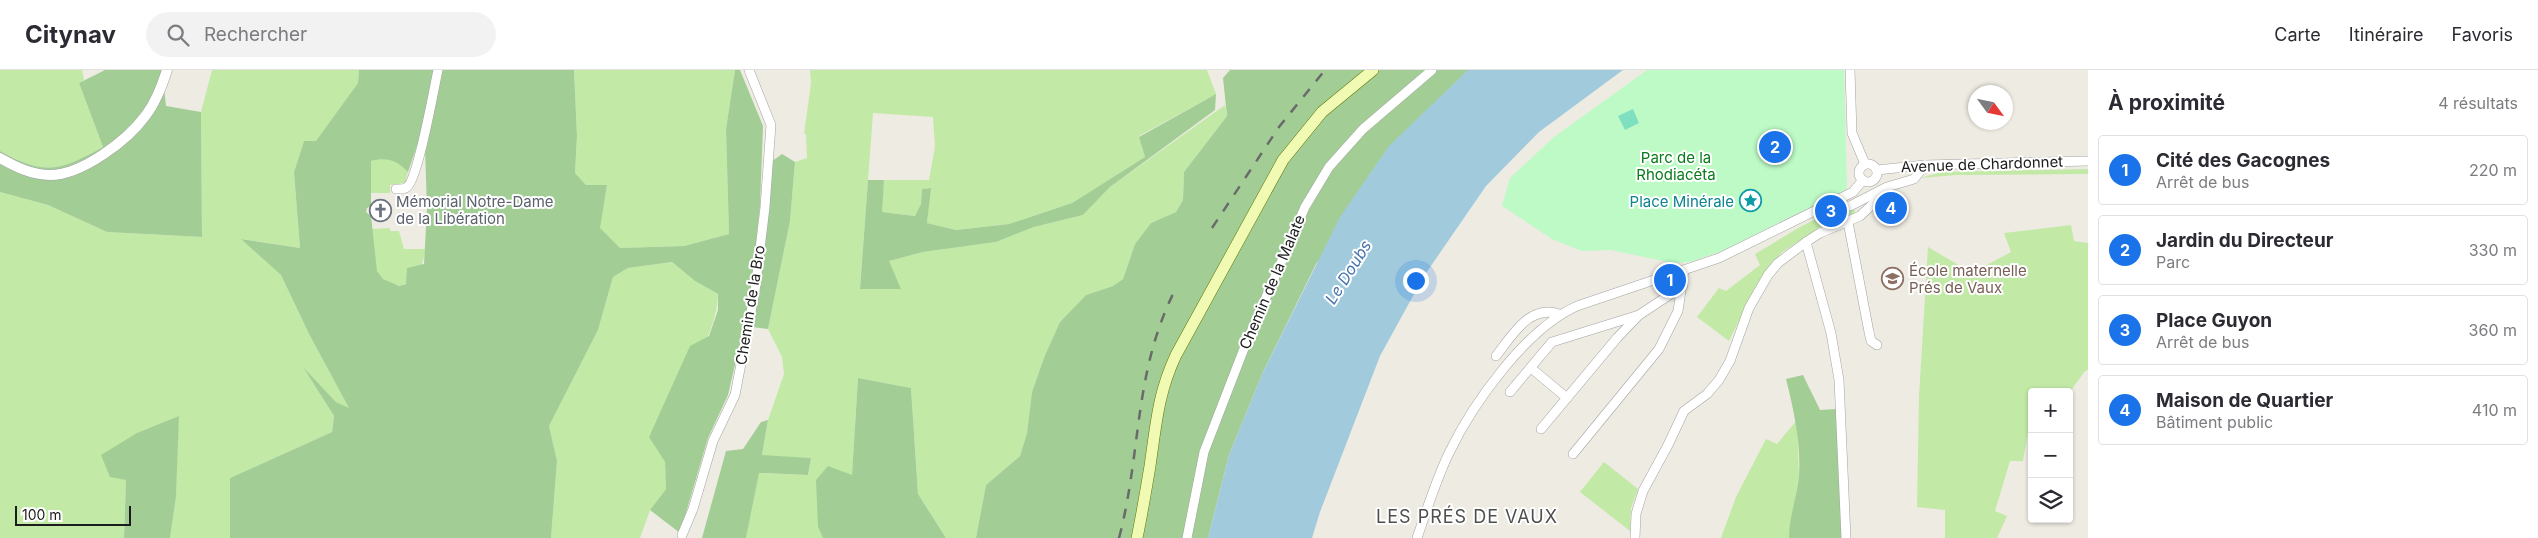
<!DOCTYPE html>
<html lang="fr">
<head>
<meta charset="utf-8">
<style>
	:root { --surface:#fff; --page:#f2f2f3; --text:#2b2b33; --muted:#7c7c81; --line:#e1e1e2; --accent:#1a73e8 }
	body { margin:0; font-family:Inter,sans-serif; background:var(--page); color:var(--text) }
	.controls { position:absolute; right:15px; bottom:15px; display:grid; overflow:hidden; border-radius:5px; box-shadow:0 1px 4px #0004 }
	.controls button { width:45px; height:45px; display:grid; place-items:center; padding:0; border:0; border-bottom:1px solid var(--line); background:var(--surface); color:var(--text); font:25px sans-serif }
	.compass { position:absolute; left:1968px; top:15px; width:45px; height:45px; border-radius:50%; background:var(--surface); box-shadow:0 1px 4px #0004; rotate:123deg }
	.scale { position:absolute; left:15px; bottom:12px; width:116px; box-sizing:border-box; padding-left:5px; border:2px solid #1c1c1c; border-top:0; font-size:14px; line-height:18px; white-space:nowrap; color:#1c1c1c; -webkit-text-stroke:4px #fff; paint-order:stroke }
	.you { position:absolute; left:1415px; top:210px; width:18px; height:18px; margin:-12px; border:4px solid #fff; border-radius:50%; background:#1a73e8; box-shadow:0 0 0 8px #1a73e833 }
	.badge { display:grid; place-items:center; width:32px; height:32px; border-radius:50%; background:var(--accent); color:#fff; font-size:16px; font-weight:700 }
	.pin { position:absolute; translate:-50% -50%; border:2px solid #fff; box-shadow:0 1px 5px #0006 }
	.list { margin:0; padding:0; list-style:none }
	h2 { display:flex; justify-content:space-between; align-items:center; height:65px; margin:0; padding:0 20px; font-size:21px }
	h2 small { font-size:16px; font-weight:400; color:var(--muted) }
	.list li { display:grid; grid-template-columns:32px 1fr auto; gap:15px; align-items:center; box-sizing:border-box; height:70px; margin:0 10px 10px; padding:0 10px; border:1px solid var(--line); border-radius:5px }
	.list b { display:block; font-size:19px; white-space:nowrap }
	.list p { margin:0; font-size:16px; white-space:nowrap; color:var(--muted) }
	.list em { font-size:16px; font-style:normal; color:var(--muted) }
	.icon { flex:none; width:28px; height:28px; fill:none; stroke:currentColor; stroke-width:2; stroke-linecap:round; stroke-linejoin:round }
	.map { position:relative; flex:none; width:2088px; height:468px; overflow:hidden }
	header { display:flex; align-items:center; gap:30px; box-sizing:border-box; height:70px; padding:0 25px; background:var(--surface); border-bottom:1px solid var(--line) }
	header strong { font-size:24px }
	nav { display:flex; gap:28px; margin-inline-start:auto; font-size:18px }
	.search { width:350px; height:45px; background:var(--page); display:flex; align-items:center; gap:12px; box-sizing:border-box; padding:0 18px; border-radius:28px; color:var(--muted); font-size:19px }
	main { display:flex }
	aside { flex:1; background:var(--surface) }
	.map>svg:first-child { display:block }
	.grass { fill:#c2eaa6 }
	.forest { fill:#a2ce96; fill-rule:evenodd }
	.park { fill:#bdfac6 }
	.pitch { fill:#7edfc1 }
	.water { fill:#a1cbdd }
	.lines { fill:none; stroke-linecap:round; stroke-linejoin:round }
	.minor-casing { stroke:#a3a3a3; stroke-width:10 }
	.tertiary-casing { stroke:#a3a3a3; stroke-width:11 }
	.secondary-casing { stroke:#5f7403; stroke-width:12 }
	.minor { stroke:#fff; stroke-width:9 }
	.tertiary { stroke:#fff; stroke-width:10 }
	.secondary { stroke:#f1fab3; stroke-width:11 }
	.rail { stroke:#6a6a6a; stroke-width:2.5; stroke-dasharray:10 10; stroke-linecap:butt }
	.labels { text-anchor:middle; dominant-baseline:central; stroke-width:4; stroke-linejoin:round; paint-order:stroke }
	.park-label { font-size:15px; fill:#097b1b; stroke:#fff }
	.street-label { font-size:15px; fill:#1c1c1c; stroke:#fff }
	.worship-label { font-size:15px; fill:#5b616d; stroke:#fff; text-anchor:start }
	.culture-label { font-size:15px; fill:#0d838f; stroke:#fff; text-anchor:end }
	.education-label { font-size:15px; fill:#785e54; stroke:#fff; text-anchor:start }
	.water-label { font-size:16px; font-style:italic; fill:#4873ad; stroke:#fff }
	.quarter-label { font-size:18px; letter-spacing:1px; fill:#4f4f4f; stroke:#fff }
</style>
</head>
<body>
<header>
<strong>Citynav</strong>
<div class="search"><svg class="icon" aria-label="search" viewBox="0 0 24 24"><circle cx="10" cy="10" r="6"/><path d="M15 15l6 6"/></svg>Rechercher</div>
<nav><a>Carte</a><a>Itinéraire</a><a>Favoris</a></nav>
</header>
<main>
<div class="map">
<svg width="2088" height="468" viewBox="0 0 2088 468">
	<rect width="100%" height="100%" fill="#eeebe2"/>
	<g class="grass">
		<path d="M0 0H82L84 10 79 13 103 77C59 101 45 106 0 81Z"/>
		<path d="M212 0H359L358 13 316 72 304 71 294 102 300 178 242 169 281 205 309 264 350 339 336 332 305 300 334 346 332 362 230 408V468H170L176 427 178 346 126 409 124 468H0V122L48 135 107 162 202 167 201 42Z"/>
		<path d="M574 0H735L726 59 729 164 684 176 620 178 599 158 607 116 586 115 575 103 577 66Z"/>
		<path d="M810 0H1207L1216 24 1139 66 1145 87 1072 133 1009 154 956 160 927 153 930 118 922 119 921 134 916 146 881 142 884 110H929L935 77 933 47 873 43 860 218 888 191 923 182 996 172 1034 157 1083 145 1110 117 1225 35 1227 46 1184 102 1183 130 1176 142 1151 153 1135 174 1123 209 1113 216 1086 225 1060 252 1045 285 1032 322 1027 363 1020 386 986 415 976 468H946L918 424 911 318 858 308 852 406 818 457 823 468H746L758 403 808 405 811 388 762 386 768 350 784 304 782 287 768 259 790 151 795 92 807 88 806 64H804L811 13Z"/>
		<path d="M386 87 401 95 408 102 405 113 390 115V123H371V91Z"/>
		<path d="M2088 99V104L1956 105 1920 108 1942 102Z"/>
		<path d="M1854 139 1856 144 1823 155 1781 183 1757 214 1729 271 1697 247 1719 218 1726 221 1760 195 1755 184C1780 170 1808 149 1835 142 1842 140 1847 142 1854 139Z"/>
		<path d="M2071 155 2074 171 2088 173V300L2085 301 2069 323 2032 322V339L2023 391H2010L1995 441 2007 446 1997 468H1945V440L1917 437 1919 326 1928 177 1972 203 2011 182 2004 163Z"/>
		<path d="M390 158V161H399L404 179H425C424 195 416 210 400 216 395 214 389 213 384 210 371 202 373 172 372 159Z"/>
		<path d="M672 192 695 211 718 224C717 271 673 326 649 366L665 392 666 419 650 440 640 468H551L557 391 549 356 598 260 613 207 628 198Z"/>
		<path d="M1797 350 1799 406 1789 468H1721L1736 427 1766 369 1777 374Z"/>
		<path d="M1604 392 1638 419 1631 438 1630 461 1580 422Z"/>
	</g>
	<g class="forest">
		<path d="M105 0H162L166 36 201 42 202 167 107 162 48 135 0 122V81C45 106 59 101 103 77L79 13Z"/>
		<path d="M359 0H574L577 66 575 103 586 115H607L600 158 620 178 684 176 729 164 726 59 735 0H740L763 56 760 136 750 229 728 325 708 368 680 463 650 440 666 419 665 392 649 367 690 276 709 266 718 240V224L695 211 672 192 628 198 613 207 598 260 549 356 557 391 551 468H230V408L332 362 334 346 303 297 336 332 349 338 309 264 281 205 241 169 300 178 294 102 304 71H316L358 13ZM417 76 425 78 427 139 424 194 407 198 406 214 399 216 383 209 377 201 371 146 366 142 367 138 371 136V91C387 87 396 90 408 102Z"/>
		<path d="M1230 0H1469L1316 194 1263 302 1229 385 1208 468H976L986 415 1020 386 1027 363 1032 322 1045 285 1060 252 1086 225 1113 216 1123 209 1135 174 1151 153 1176 142 1183 130 1184 102 1227 46 1223 8Z"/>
		<path d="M1216 24 1215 40 1110 117 1083 145 1034 157 996 172 923 182 889 191 901 219H860L868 110H884L882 142 915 146 921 134 922 119 931 118 927 153 956 160 1009 154 1072 133 1145 87 1139 67Z"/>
		<path d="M782 84 795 92 790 151 768 259 752 257 771 92Z"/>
		<path d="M1803 305 1820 340 1837 339 1842 468H1789C1789 447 1797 427 1799 406 1801 373 1794 341 1786 309Z"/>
		<path d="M858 308 911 318 918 424 946 468H823L818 457 816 410 828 396 852 405Z"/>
		<path d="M179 346 176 427 170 468H124L126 410 110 407 101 385 137 363Z"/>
		<path d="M768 350 762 385 811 388 808 405 759 403 746 468H702L726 381 743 379 761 352Z"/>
	</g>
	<path class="park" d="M1647 0H1844L1847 119 1722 181 1690 192 1673 193 1611 180 1582 181 1552 169 1502 136 1510 108 1554 67Z"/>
	<path class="pitch" d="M1633 39 1639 53 1625 60 1618 46Z"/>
	<path class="water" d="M1468 0H1623L1539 62 1486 116 1424 206 1380 286 1320 442 1312 468H1208L1229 385 1263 302 1340 147 1389 76Z"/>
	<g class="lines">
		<defs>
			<g id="minor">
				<path d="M1850 0 1852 63 1865 94"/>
				<circle cx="1868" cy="103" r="9"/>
				<path d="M1877 100 1925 95 2088 91"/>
				<path d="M396 119C400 119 404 120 407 117 418 109 434 18 438 0"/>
				<path d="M1840 129 1845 136H1850L1887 117 1914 109 1925 95"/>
				<path d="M1848 152 1869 262 1871 271 1877 275"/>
				<path d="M1806 172 1831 263 1839 310 1846 468"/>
				<path d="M1496 286C1512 266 1529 234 1559 244"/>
				<path d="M1531 298 1567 328"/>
				<path d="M1510 322 1552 272 1639 245"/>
				<path d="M1541 359 1617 268 1639 245 1683 216"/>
				<path d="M1573 384 1659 279 1678 241 1684 200"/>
				<path d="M682 465 693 439 713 371 735 325 755 221 765 137 771 55 749 0"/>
				<path d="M1187 468 1204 382 1245 276 1305 137 1329 97 1363 59 1432 0"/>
				<path d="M1417 468C1427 439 1436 410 1449 383 1473 333 1526 259 1577 236L1719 188 1853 122 1863 110"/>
				<path d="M1635 468 1636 444 1643 421 1668 375 1684 341 1707 324 1719 310 1730 291 1749 238 1768 205 1778 193 1806 172 1820 163 1860 146 1875 132 1874 125"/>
			</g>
			<path id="tertiary" d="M0 88C16 97 32 105 50 105 82 105 128 70 146 45 156 32 162 16 167 0"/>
			<path id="secondary" d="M1137 468C1142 444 1146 420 1150 396 1156 355 1158 323 1176 285L1283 90 1322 42 1373 0"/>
		</defs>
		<use href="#minor" class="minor-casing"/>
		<use href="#tertiary" class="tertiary-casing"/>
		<use href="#secondary" class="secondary-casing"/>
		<use href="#minor" class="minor"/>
		<use href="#tertiary" class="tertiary"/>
		<use href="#secondary" class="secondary"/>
		<g class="rail">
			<path d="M1212 158 1279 57 1325 0"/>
			<path d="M1119 468C1142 381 1133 302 1176 218"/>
		</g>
	</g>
	<defs>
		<symbol id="sight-ring" viewBox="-11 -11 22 22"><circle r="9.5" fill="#fff" stroke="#0f9aa8" stroke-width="1.5"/><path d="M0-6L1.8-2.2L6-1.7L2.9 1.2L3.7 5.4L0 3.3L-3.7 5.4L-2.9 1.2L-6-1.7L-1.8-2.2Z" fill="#0f9aa8"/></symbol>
		<symbol id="church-ring" viewBox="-11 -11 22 22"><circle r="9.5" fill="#fff" stroke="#6b7280" stroke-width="1.5"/><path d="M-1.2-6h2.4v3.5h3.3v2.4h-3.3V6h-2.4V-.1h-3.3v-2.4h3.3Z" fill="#6b7280"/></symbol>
		<symbol id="school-ring" viewBox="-11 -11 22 22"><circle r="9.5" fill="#fff" stroke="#8d6e63" stroke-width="1.5"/><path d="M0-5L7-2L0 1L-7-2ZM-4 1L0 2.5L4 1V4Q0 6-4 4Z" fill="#8d6e63"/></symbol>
	</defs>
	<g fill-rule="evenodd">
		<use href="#sight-ring" x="1738" y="118" width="25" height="25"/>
		<use href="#church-ring" x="368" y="128" width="25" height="25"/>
		<use href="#school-ring" x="1880" y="196" width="25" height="25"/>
	</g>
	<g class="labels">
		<g class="park-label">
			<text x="1676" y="87">Parc de la<tspan x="1676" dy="17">Rhodiacéta</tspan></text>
		</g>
		<g class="street-label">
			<text transform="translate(1982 94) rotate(-2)">Avenue de Chardonnet</text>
			<text transform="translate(1272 212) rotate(-67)">Chemin de la Malate</text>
			<text transform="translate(750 235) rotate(-81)">Chemin de la Bro</text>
		</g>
		<g class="worship-label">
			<text x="396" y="131">Mémorial Notre-Dame<tspan x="396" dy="17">de la Libération</tspan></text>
		</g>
		<g class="culture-label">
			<text x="1734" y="131">Place Minérale</text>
		</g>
		<g class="education-label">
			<text x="1909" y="200">École maternelle<tspan x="1909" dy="17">Prés de Vaux</tspan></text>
		</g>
		<g class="water-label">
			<text transform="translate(1348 202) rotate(-58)">Le Doubs</text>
		</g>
		<g class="quarter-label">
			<text x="1467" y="446">LES PRÉS DE VAUX</text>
		</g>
	</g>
</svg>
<div class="controls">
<button>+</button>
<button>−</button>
<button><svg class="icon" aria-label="layers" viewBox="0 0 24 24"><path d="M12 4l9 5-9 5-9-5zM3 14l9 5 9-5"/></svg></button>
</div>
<svg class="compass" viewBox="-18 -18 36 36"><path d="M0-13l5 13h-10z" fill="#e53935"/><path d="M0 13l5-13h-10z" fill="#7c7c81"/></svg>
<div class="scale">100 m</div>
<div class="you"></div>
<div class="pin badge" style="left:1670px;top:210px">1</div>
<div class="pin badge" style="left:1775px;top:77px">2</div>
<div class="pin badge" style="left:1831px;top:141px">3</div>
<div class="pin badge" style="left:1891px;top:138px">4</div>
</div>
<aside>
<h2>À proximité<small>4 résultats</small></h2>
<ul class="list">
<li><span class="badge">1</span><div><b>Cité des Gacognes</b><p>Arrêt de bus</p></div><em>220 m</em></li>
<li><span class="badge">2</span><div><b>Jardin du Directeur</b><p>Parc</p></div><em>330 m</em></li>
<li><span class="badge">3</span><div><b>Place Guyon</b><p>Arrêt de bus</p></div><em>360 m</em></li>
<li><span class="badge">4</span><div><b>Maison de Quartier</b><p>Bâtiment public</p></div><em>410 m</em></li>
</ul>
</aside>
</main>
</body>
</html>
